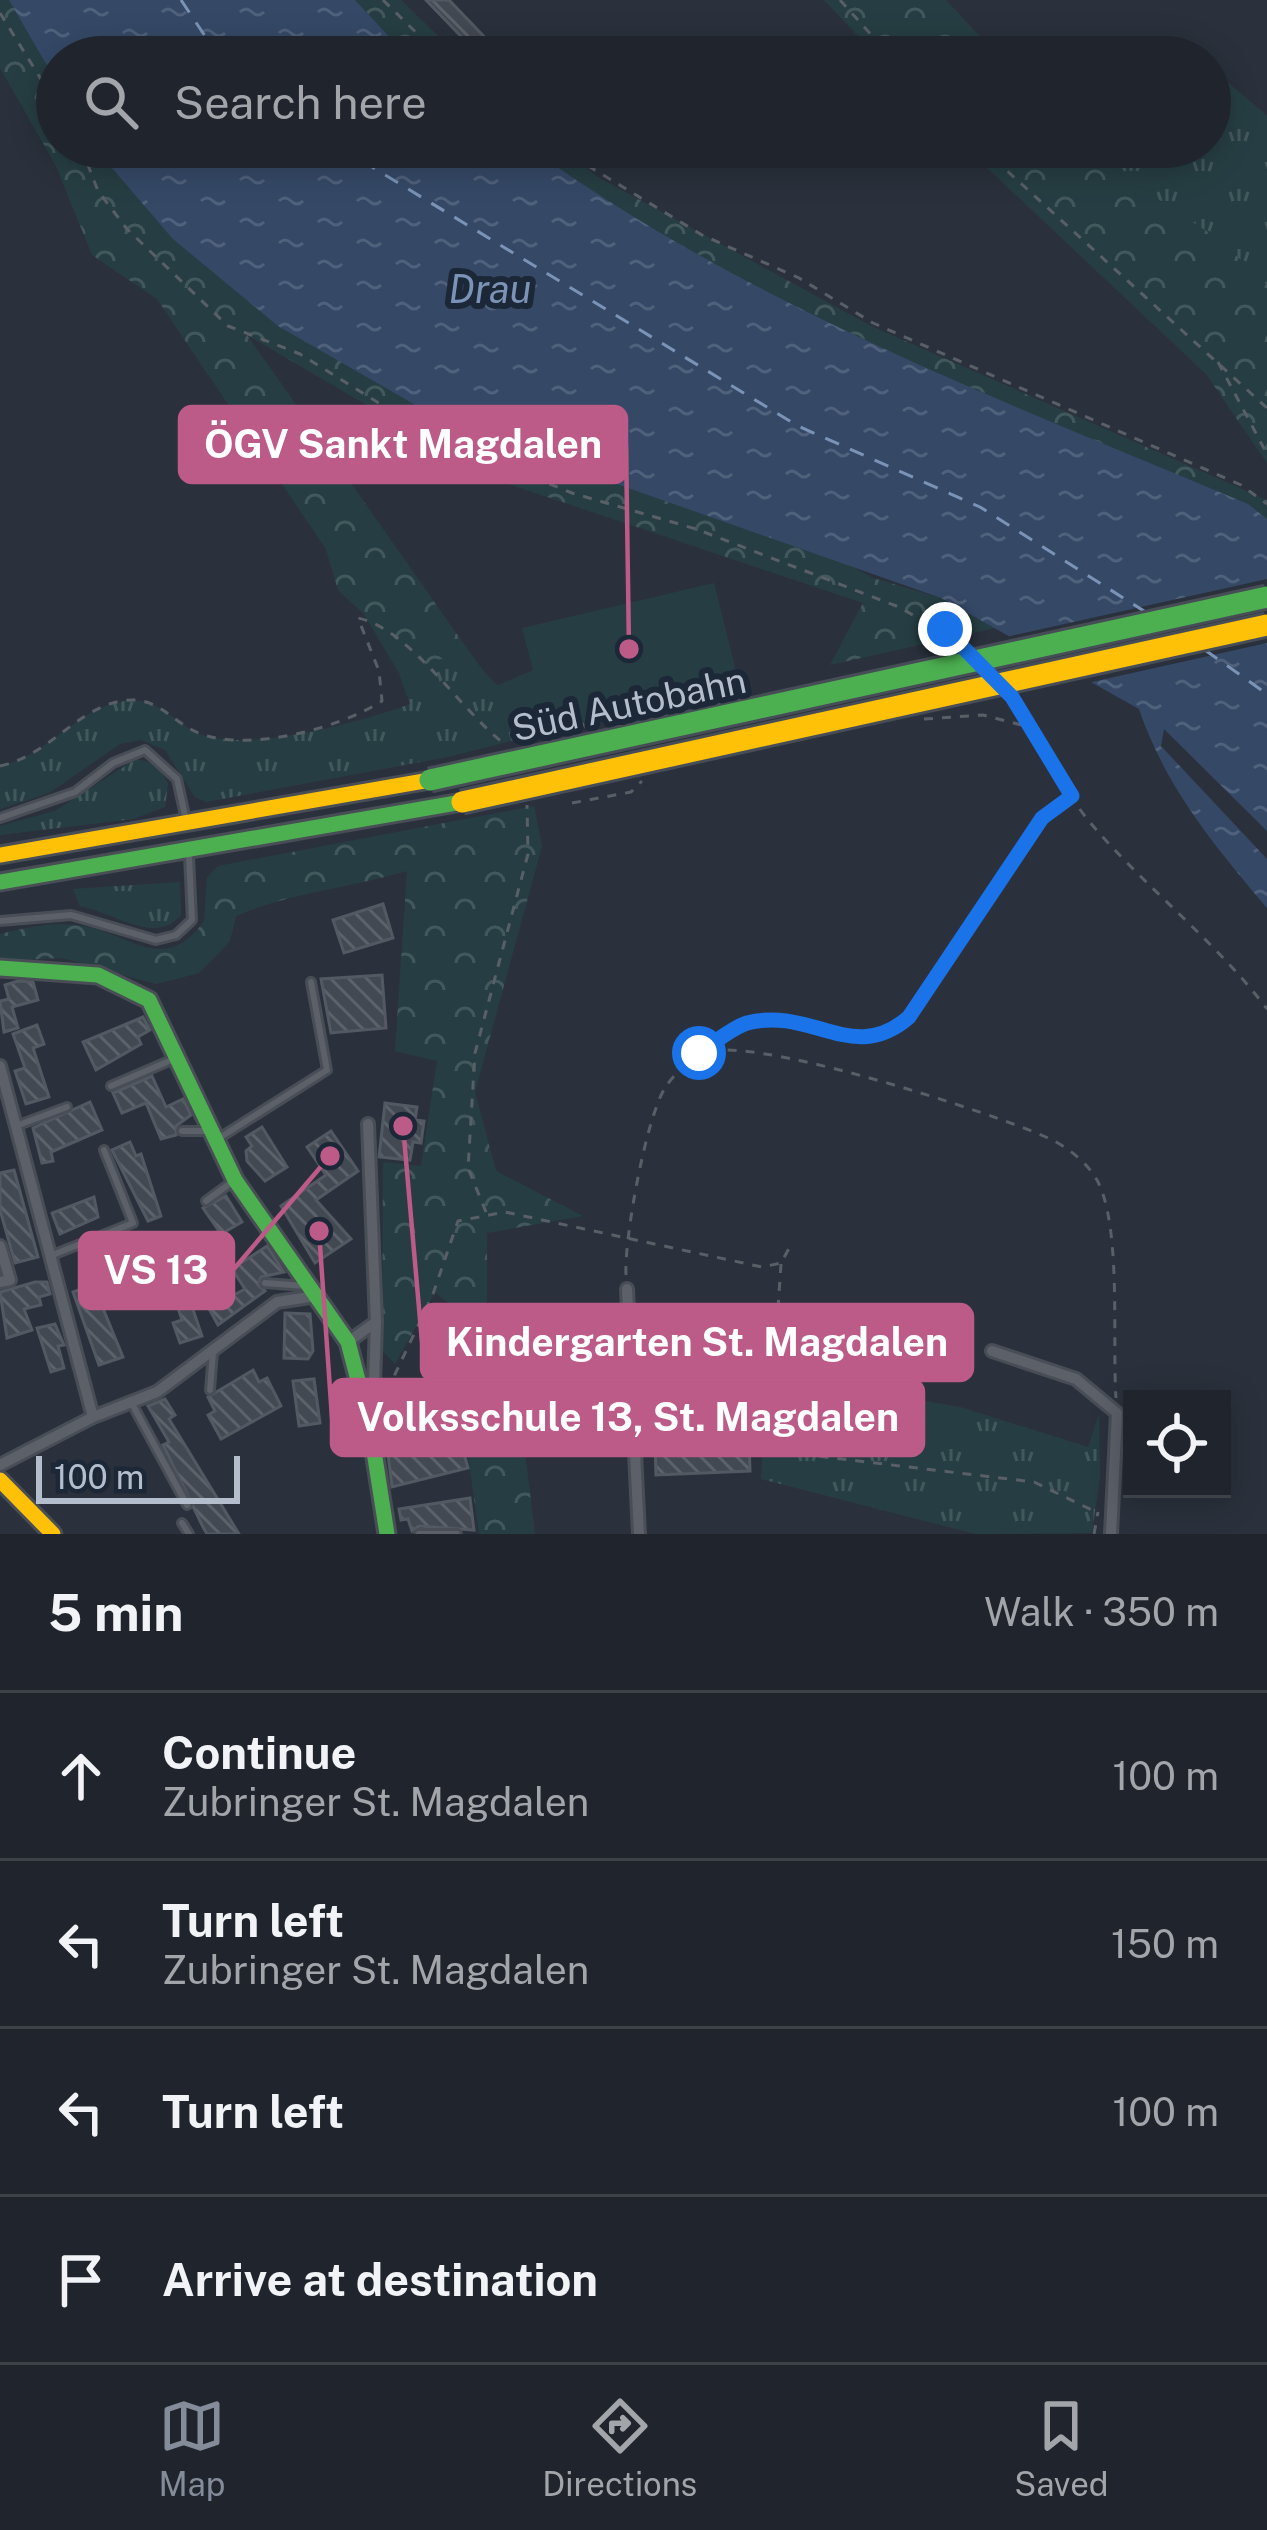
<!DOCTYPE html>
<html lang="en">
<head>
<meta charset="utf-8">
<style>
	:root { --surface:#20252d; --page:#282d35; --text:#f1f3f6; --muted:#a2a5aa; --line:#3d4249; --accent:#848c9a }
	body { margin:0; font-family:"Public Sans",sans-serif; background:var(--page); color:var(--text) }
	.controls { position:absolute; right:36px; bottom:36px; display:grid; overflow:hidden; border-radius:0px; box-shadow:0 6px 30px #0003 }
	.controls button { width:108px; height:108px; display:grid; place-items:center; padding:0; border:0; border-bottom:3px solid var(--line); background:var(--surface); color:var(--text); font:60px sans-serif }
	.scale { position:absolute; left:36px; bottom:30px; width:204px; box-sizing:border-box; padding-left:12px; border:6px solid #b4bdcc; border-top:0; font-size:33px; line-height:42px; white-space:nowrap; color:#b4bdcc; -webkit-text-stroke:9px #1c2737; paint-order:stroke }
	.stop { position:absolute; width:36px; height:36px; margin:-27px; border:9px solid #1a73e8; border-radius:50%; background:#fff }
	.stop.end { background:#1a73e8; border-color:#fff; box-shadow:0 3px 12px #0008 }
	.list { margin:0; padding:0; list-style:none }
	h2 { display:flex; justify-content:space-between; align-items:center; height:156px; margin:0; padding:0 48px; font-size:51px }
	h2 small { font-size:39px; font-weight:400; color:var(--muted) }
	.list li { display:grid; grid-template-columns:78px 1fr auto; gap:36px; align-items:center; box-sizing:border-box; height:168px; padding:0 48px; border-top:3px solid var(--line) }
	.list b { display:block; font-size:45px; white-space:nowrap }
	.list p { margin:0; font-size:39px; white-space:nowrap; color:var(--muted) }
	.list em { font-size:39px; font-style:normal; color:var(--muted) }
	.icon { flex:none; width:66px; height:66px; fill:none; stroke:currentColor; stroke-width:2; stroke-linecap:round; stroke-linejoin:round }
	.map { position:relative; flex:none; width:1267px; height:1534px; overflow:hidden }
	.search { position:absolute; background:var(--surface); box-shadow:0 6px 30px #0003; left:36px; right:36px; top:36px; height:132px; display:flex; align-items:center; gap:30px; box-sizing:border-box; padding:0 42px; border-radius:66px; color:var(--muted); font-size:45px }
	.sheet { height:828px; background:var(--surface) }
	nav { display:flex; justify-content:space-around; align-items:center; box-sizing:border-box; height:168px; border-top:3px solid var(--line); background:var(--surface); font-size:33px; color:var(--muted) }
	nav a { display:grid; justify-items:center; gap:6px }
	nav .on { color:var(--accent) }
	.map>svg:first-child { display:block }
	.grass { fill:url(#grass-tufts) }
	.forest { fill:url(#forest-crowns) }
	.garden { fill:#263e43 }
	.water { fill:url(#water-ripples) }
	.pier { fill:#2a313c }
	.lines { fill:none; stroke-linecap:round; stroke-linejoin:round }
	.ferry { stroke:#7a93b6; stroke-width:3; stroke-dasharray:15 12; stroke-linecap:butt }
	.building { fill:url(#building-back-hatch); stroke:#525962; stroke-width:3 }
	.lane-casing { stroke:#484d56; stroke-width:12 }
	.street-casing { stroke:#484d56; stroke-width:16 }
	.fast-casing { stroke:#484d56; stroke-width:21 }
	.slow-casing { stroke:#484d56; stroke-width:21 }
	.path { stroke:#595f66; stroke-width:3; stroke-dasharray:9 9; stroke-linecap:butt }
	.lane { stroke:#5b6069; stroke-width:6 }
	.street { stroke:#5b6069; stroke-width:10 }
	.fast { stroke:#4caf50; stroke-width:15 }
	.slow { stroke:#ffc107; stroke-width:15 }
	.fast-bridge-casing { stroke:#474d56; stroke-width:27; stroke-linecap:butt }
	.slow-bridge-casing { stroke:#474d56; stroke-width:27; stroke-linecap:butt }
	.fast-bridge { stroke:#4caf50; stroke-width:21 }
	.slow-bridge { stroke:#ffc107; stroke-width:21 }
	.route { stroke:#1a73e8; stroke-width:15 }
	.labels { text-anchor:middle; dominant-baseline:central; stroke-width:12; stroke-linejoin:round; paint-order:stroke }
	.street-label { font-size:36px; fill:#b4bdcc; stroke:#1c2737 }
	.water-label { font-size:39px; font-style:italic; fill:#7a93b6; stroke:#1c2737 }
	.leader { fill:none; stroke:#bc5a88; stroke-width:4.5 }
	.callout-dot { fill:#bc5a88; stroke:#1c2737; stroke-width:4.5 }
	.callout { fill:#bc5a88; stroke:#bc5a88; stroke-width:4.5 }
	.callout-label { font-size:39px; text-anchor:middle; font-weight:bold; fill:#fff }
</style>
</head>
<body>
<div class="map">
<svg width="1267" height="1534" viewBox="0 0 1267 1534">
	<defs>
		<pattern id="grass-tufts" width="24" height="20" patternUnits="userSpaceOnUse" patternTransform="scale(3)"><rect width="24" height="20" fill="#263e43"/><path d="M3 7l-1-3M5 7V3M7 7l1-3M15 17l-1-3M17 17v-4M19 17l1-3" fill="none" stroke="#43585d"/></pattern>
		<pattern id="forest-crowns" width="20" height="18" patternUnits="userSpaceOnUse" patternTransform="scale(3)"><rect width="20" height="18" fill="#263e43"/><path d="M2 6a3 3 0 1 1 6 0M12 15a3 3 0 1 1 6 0" fill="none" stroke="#43585d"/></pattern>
		<pattern id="water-ripples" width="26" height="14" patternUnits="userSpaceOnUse" patternTransform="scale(3)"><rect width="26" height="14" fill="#354967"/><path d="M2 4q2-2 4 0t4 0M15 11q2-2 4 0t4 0" fill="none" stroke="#50617c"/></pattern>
		<pattern id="building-back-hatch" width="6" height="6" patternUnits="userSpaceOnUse" patternTransform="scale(3)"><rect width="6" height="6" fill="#434952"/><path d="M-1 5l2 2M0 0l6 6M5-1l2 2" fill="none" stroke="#5c616a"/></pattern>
	</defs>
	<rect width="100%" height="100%" fill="#2a313c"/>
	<g class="grass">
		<path d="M1210 67 1267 116V285L1219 240 1102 162 1088 147H1210Z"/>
		<path d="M468 650C501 697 522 708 577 724L448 757 206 802 195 797 165 750 141 740 120 744 49 793 0 809V766C50 755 75 710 120 702 160 694 171 723 202 735 250 752 363 722 410 704L399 673Z"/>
		<path d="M136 759 157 764 168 784 165 807 133 819 0 835V826L55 811Z"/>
		<path d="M180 882 181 915C155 946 114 912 80 906L73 889Z"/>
		<path d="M767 1374 960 1407 1088 1447 1099 1414 1100 1476 1092 1533 976 1534 761 1479Z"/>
	</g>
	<g class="forest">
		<path d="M0 0H9L57 83V147H94L102 160 873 578 941 598 995 628 830 665 863 603 491 478 247 335 468 650 399 673 363 613 338 590 326 549 157 299 92 255 56 166 0 68Z"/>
		<path d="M355 0H401L460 57H408Z"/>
		<path d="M824 0H946L999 57H878Z"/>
		<path d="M529 147H561L596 176 871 326 1267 500V519L1248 504C1002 400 747 305 529 147Z"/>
		<path d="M965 147H1088L1102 162 1220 240 1267 285V463L1206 374Z"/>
		<path d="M534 806 542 846 475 1092 496 1171 583 1216 487 1233V1323L496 1402 523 1436 535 1534H479L460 1397 441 1327 448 1303 435 1292 395 1364 382 1350 383 1162 421 1166 437 1061 395 1051 407 871C350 888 291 892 236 916L230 941 199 973 156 984 62 958 0 961V934C25 928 50 922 76 925 127 930 163 979 204 921L207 878 218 866Z"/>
	</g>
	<path class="garden" d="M714 583 740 687 577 724 530 710 494 687 533 670 522 628Z"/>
	<g class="water">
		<path d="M9 0H355L408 57H57V83Z"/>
		<path d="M94 147H529C747 305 1002 400 1248 504L1267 519V831L1164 729 1161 746 1267 859V908C1214 845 1166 788 1139 709L941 598 452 426 278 326 173 239Z"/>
	</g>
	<path class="pier" d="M1267 579V643L1083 684 1001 638Z"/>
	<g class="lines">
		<g class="ferry">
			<path d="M181 0 219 57"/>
			<path d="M339 147 798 426 980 507 1147 613"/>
			<path d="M1205 650 1267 694"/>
		</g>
	</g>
	<g class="building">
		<path d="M426 0H449L498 51 481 57Z"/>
		<path d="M383 904 393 938 344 953 333 920Z"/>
		<path d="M382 975 386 1028 331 1033 321 979Z"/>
		<path d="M18 981 33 982 38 1000 12 1007 18 1028 4 1032 0 1001 9 999 5 985Z"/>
		<path d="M143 1017 150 1030 138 1037 141 1044 96 1070 83 1042Z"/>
		<path d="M37 1025 44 1044 33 1048 49 1097 26 1104 15 1071 25 1068 13 1034Z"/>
		<path d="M152 1076 166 1107 183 1099 191 1115 176 1126V1135L161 1139 146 1103 122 1113 113 1093Z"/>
		<path d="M90 1102 102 1130 51 1152 53 1161 42 1163 33 1128Z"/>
		<path d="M385 1103 417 1107 415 1120 424 1121 421 1143 413 1142 410 1160 379 1157Z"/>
		<path d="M262 1127 287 1167 265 1181 247 1161 246 1151 252 1146 246 1137Z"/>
		<path d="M331 1131 358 1171 316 1200 351 1239 315 1263 281 1206 326 1175 307 1147Z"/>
		<path d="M130 1142 136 1156 141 1154 161 1216 148 1221 112 1150Z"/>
		<path d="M14 1170 38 1257 15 1263 0 1210V1173Z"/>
		<path d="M226 1196 242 1222 221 1234 203 1208Z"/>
		<path d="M94 1197 98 1217 60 1234 52 1213Z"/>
		<path d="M267 1246 284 1272 261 1277 258 1285 265 1291 218 1325 196 1285 206 1280 217 1304 245 1289 232 1269Z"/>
		<path d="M104 1249 115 1295 100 1301 123 1357 99 1365 73 1292 91 1286 83 1256Z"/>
		<path d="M35 1282H47L50 1294 39 1297 41 1305 24 1309 32 1330 7 1338 0 1292Z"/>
		<path d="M188 1295 202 1336 180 1343 173 1323 182 1320 175 1299Z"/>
		<path d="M285 1313 310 1314 313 1351 308 1359 284 1358Z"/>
		<path d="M600 1319 603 1393 549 1397 547 1322Z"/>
		<path d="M55 1324 64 1345 58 1346 64 1368 51 1372 37 1328Z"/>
		<path d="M253 1370 259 1382 267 1378 281 1406 221 1439 208 1415 215 1411 208 1397Z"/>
		<path d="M314 1379 320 1423 299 1426 293 1381Z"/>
		<path d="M746 1381 747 1412 681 1415 682 1443 749 1440 750 1471 656 1475 655 1443H663L662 1417 654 1418 652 1386Z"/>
		<path d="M165 1399 175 1415 169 1419 239 1534H207L203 1527 163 1445 169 1442 148 1406Z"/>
		<path d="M418 1411V1423L453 1413 468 1468 392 1487 383 1413Z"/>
		<path d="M470 1498 474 1530 419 1526 412 1531 408 1519 401 1520 399 1509Z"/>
	</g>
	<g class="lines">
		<defs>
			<g id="lane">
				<path d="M0 818 75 792 113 763 145 750 177 779 186 820"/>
				<path d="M0 921 71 915 156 940 176 935 192 920 189 856"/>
				<path d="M111 1086 176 1058"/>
				<path d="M16 1126 67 1107"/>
				<path d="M182 1131H208"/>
				<path d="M216 1140 327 1070 311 982"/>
				<path d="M206 1201 232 1182"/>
				<path d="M50 1256 133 1223 104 1150"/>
				<path d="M265 1283 305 1286"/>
				<path d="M210 1390 213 1352"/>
				<path d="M131 1402 187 1505"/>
				<path d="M182 1523 189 1534"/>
				<path d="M419 1534H457"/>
			</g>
			<g id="street">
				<path d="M0 1066 93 1417"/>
				<path d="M0 1246 10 1280 0 1282"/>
				<path d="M627 1289 639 1534"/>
				<path d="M348 1342 376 1322 368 1124"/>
				<path d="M992 1351 1076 1379 1117 1413 1111 1534"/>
				<path d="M364 1402 374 1384 376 1322"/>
				<path d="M0 1465 93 1417 157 1392 277 1302 316 1296"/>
			</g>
			<g id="fast">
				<path d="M0 882 462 802"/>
				<path d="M0 968 98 975 149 1000 235 1180 348 1342 370 1426 387 1534"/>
			</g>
			<g id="slow">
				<path d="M0 855 430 780"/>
				<path d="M0 1480 53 1534"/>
			</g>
		</defs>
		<use href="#lane" class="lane-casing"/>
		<use href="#street" class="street-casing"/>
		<use href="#fast" class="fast-casing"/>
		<use href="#slow" class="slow-casing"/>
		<g class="path">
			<path d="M383 0 441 57"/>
			<path d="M840 0 891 57"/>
			<path d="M0 13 57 105"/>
			<path d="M81 147 98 191 127 229 228 326 300 354 398 415 486 458 572 493 696 529 899 607 964 645"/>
			<path d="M557 147 702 235 799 278 873 323 1241 485 1267 504"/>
			<path d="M981 147 1267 408"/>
			<path d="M1218 362 1267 454"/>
			<path d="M1015 701C1043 738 1059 784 1088 820 1144 887 1214 939 1267 1009"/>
			<path d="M566 710 586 727"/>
			<path d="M924 719 983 715 1033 728"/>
			<path d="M0 766C50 755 76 709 121 701 160 694 172 725 204 735 253 751 340 728 382 701L379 671 358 618C412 630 461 712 506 745"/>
			<path d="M572 803 631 792 642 781"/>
			<path d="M705 1049C718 1041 732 1028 746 1024 809 1004 852 1066 909 1017L1042 818 1070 798"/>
			<path d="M486 1212 468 1168 475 1053 528 854 527 805"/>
			<path d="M781 1264 769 1442 775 1451 1034 1482 1098 1513"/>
			<path d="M626 1275C624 1239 646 1118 665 1088 672 1077 686 1062 697 1055 736 1028 999 1115 1048 1138 1066 1146 1087 1162 1097 1180 1122 1226 1112 1343 1116 1398"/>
			<path d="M379 1408 433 1294 458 1221 505 1212 762 1267 781 1263 792 1243"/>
			<path d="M1094 1534 1098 1512"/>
		</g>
		<use href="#lane" class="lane"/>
		<use href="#street" class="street"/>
		<use href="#fast" class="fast"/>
		<use href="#slow" class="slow"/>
		<defs>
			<path id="fast-bridge" d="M430 780 1267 597"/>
			<path id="slow-bridge" d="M462 802 1267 625"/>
		</defs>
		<use href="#fast-bridge" class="fast-bridge-casing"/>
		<use href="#slow-bridge" class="slow-bridge-casing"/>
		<use href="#fast-bridge" class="fast-bridge"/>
		<use href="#slow-bridge" class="slow-bridge"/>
	</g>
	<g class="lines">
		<path class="route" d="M699 1053C713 1044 731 1028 747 1023 812 1006 853 1066 909 1017L1042 818 1072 796 1012 697 945 629"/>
	</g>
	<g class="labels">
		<g class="street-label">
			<text transform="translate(629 704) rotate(-12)">Süd Autobahn</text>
		</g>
		<g class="water-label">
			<text x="490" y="289">Drau</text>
		</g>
	</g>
	<path class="leader" d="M629 649L626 445M330 1156L233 1270M403 1126L422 1342M319 1231L332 1418"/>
	<g class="callout-dot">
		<circle cx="629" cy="649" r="12"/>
		<circle cx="330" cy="1156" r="12"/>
		<circle cx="403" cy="1126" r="12"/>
		<circle cx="319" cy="1231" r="12"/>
	</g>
	<g class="callout">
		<rect x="180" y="407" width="446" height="75" rx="12"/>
		<rect x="80" y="1233" width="153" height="75" rx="12"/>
		<rect x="422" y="1305" width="550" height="75" rx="12"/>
		<rect x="332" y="1380" width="591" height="75" rx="12"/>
	</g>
	<g class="callout-label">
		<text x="403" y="458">ÖGV Sankt Magdalen</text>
		<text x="156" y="1284">VS 13</text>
		<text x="697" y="1356">Kindergarten St. Magdalen</text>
		<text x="628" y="1431">Volksschule 13, St. Magdalen</text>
	</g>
</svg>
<div class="controls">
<button><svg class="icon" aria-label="locate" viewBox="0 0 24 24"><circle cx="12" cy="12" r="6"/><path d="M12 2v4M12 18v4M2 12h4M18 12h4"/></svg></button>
</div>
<div class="scale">100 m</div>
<div class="stop" style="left:699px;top:1053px"></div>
<div class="stop end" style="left:945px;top:629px"></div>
<div class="search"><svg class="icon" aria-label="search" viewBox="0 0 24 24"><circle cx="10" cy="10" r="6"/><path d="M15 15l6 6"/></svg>Search here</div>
</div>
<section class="sheet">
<h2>5 min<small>Walk · 350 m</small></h2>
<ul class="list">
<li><svg class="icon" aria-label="ahead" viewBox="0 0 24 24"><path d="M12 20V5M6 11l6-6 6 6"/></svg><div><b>Continue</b><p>Zubringer St. Magdalen</p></div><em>100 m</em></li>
<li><svg class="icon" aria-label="left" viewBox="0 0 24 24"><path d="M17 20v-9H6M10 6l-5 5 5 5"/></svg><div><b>Turn left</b><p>Zubringer St. Magdalen</p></div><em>150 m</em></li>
<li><svg class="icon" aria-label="left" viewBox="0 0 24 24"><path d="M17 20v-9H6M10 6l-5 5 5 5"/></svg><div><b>Turn left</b></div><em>100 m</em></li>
<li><svg class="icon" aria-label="arrive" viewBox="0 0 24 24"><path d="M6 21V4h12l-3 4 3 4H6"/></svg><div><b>Arrive at destination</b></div></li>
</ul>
</section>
<nav>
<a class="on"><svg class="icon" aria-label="map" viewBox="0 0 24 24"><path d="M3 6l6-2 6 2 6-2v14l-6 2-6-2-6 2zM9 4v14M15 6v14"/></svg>Map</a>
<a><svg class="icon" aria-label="directions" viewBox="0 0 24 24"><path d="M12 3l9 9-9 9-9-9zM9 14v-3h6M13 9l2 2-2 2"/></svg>Directions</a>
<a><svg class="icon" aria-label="saved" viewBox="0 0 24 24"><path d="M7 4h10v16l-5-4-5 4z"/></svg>Saved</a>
</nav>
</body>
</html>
